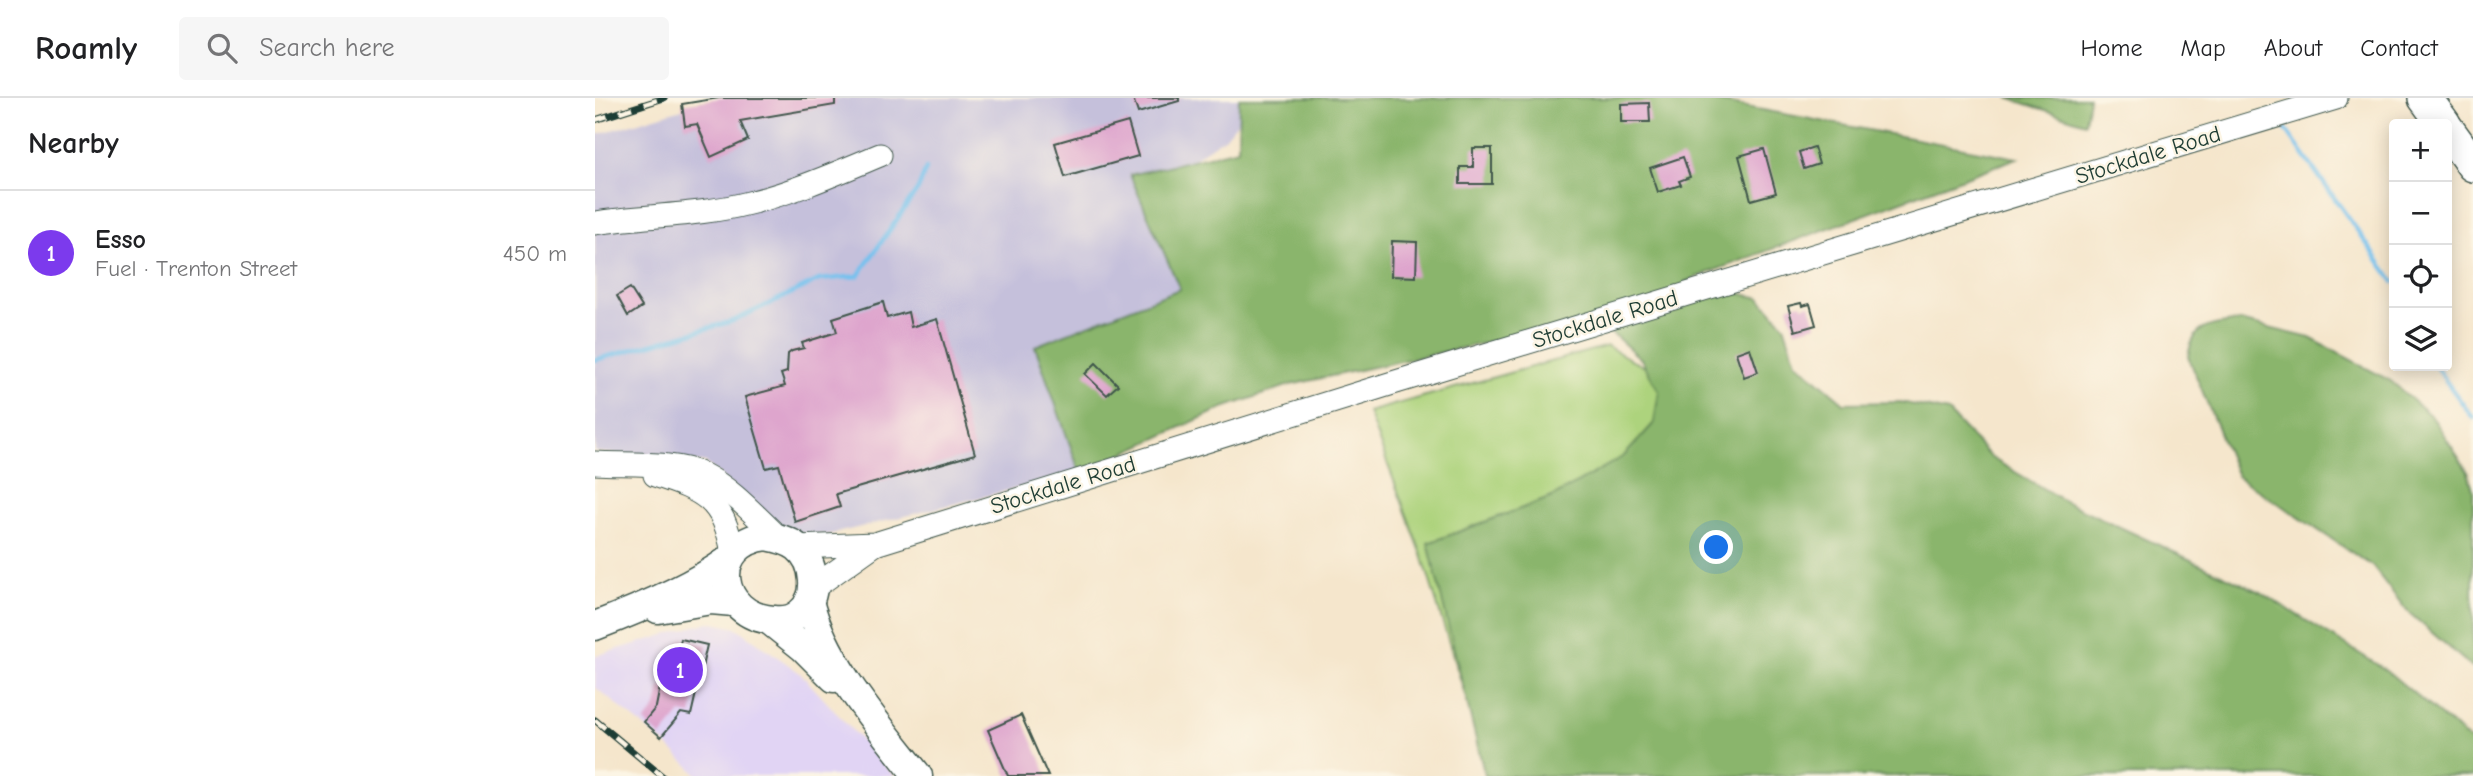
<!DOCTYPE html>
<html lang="en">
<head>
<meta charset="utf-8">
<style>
	:root { --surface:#fff; --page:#f6f6f6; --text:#202124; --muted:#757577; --line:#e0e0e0; --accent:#7c3aed }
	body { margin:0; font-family:"Comic Neue",sans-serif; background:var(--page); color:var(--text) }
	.controls { position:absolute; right:21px; top:21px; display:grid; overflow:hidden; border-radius:7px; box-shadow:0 4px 18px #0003 }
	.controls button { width:63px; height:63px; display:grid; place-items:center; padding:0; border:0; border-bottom:2px solid var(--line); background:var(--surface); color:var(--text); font:35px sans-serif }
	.you { position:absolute; left:1122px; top:450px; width:24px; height:24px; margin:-18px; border:5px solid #fff; border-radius:50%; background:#1a73e8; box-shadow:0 0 0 10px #1a73e833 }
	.badge { display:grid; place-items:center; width:46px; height:46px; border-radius:50%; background:var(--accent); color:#fff; font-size:23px; font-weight:700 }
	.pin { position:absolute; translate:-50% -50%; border:4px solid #fff; box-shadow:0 2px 7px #0006 }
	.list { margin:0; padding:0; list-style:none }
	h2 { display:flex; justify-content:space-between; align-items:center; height:91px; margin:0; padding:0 28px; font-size:30px }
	h2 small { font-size:23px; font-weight:400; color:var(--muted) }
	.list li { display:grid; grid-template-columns:46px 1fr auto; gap:21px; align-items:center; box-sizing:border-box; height:126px; padding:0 28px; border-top:2px solid var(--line) }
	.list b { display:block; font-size:26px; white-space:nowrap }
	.list p { margin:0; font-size:23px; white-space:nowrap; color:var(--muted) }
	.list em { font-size:23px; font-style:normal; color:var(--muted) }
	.icon { flex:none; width:38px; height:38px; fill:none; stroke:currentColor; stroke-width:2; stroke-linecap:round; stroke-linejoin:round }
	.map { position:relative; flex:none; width:1878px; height:678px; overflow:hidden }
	header { display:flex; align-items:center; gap:42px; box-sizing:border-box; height:98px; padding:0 35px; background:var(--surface); border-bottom:2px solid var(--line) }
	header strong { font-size:33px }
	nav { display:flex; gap:38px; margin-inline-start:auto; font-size:24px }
	.search { width:490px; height:63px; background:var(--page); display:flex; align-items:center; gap:18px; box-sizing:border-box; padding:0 24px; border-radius:7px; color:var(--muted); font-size:26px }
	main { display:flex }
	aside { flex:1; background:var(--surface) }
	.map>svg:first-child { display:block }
	.built { fill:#e1d4f4 }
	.industrial { fill:#c5c0db }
	.green { fill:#add37d; stroke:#668858; stroke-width:2 }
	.forest { fill:#8ab56c; stroke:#547950; stroke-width:2 }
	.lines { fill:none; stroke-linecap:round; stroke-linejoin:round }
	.stream { stroke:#74c1ee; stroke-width:4.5 }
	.building { fill:#dea5cd }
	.minor-casing { stroke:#3f564b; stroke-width:25 }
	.major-casing { stroke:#3f564b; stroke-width:31 }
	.highway-casing { stroke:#3f564b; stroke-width:36 }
	.minor { stroke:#fff; stroke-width:23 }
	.major { stroke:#fff; stroke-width:28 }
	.highway { stroke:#fff; stroke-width:33 }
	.rail-casing { stroke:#1f3d34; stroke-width:7 }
	.rail { stroke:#fcf5e5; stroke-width:4.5; stroke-dasharray:13; stroke-linecap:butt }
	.labels { text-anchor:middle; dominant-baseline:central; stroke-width:5; stroke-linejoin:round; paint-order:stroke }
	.street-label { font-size:23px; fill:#1f3d34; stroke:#fcf5e5 }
</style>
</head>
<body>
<header>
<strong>Roamly</strong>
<div class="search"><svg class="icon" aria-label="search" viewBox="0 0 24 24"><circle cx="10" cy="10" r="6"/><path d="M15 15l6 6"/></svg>Search here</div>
<nav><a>Home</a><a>Map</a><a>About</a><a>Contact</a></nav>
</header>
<main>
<aside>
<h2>Nearby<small></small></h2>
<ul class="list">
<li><span class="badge">1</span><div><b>Esso</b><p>Fuel · Trenton Street</p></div><em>450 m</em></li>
</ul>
</aside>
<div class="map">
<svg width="1878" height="678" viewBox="0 0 1878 678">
	<rect width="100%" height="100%" fill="#fcf5e5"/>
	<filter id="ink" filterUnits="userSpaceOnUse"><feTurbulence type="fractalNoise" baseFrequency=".0143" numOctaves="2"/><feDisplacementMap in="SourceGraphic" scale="14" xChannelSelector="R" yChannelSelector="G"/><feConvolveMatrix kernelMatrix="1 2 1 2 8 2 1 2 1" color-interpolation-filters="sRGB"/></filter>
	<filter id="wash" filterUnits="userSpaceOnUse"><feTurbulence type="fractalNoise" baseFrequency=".00686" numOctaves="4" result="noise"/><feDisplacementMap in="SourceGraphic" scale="28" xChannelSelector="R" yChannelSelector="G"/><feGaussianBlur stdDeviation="1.57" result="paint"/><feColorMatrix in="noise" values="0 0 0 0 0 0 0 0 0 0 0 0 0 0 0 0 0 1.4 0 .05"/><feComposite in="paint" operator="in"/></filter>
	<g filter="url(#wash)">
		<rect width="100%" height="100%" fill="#f5e6cc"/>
		<path class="built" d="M114 524 142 530 205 575 299 678H104L72 647 0 589V558Z"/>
		<path class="industrial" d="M124 0H696L694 4 644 22 629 40 572 78 585 191 440 248 485 375 233 437 190 435 111 365 0 354V37Z"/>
		<path class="green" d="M1012 248 1303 412 895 678 827 457 773 314Z"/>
		<g class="forest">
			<path d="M644 0H1104L1422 60 1091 183 1165 200 1189 227 1201 264 1249 305 1306 304 1353 314 1395 359 1471 404 1667 495 1791 572 1878 645V678H890L833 445 957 399 1029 358 1059 325 1064 293 1046 261 1018 236 992 223 695 287 628 310 485 375 440 248 585 191 535 77 643 51Z"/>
			<path d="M1413 0H1494L1490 25Z"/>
			<path d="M1645 223 1715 240 1796 283 1838 320 1873 374 1878 392V570L1812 513 1777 468 1642 378 1593 258C1599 225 1616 228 1645 223Z"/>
		</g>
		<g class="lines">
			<g class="stream">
				<path d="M1691 32 1799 184"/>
				<path d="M0 262 138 223 224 182 263 178 323 91 331 71"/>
				<path d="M1840 268 1878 320"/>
			</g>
		</g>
		<g id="blocks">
			<g class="building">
				<path d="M124 0H240V7L145 23 153 42 116 59 102 26 90 28 87 6Z"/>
				<path d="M538 0H584V3L543 15Z"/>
				<path d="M1054 5 1055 24H1026V6Z"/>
				<path d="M533 24 543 58 470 79 460 45Z"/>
				<path d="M1219 49 1224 66 1209 71 1204 54Z"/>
				<path d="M878 50H897V86H865V69H878Z"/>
				<path d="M1169 51 1181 95 1156 102 1144 58Z"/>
				<path d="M1088 59 1095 79 1084 83 1086 87 1063 94 1055 70Z"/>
				<path d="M797 143 822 144 821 179 796 178Z"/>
				<path d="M35 190 47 209 33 218 22 198Z"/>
				<path d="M288 204 292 220 313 214 316 229 342 221 380 356 241 396 245 409 200 424 184 367 171 370 150 299 190 288 186 276 192 274 193 256 197 253 209 250 207 245 242 234 238 220Z"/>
				<path d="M1206 205 1207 208 1215 206 1221 227 1200 233 1193 208Z"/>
				<path d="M1155 250 1163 274 1149 279 1141 255Z"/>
				<path d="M501 265 523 287 512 297 490 276Z"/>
				<path d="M86 541 112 547 96 617 86 615 66 639 49 624 61 609 65 589 73 591Z"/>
				<path d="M426 617 453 678H413L393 632Z"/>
			</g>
		</g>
	</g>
	<g filter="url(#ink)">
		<use href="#blocks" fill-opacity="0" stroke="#3f564b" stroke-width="2"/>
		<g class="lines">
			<defs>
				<g id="minor">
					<path d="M0 125C51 117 104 118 154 105 199 94 242 75 285 57"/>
					<path d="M0 365C31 367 82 363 109 377 138 392 161 419 185 441"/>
					<path d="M60 377C109 393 128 401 138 455"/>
					<path d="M202 449 280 446 801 284 1741 0"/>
					<path d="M218 490 280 446"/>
				</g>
				<g id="major">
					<path d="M172 438C182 440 193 442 202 449 221 464 225 501 204 516 197 522 188 523 179 522 121 519 112 445 172 438Z"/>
					<path d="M214 503C229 565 284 628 323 678"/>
					<path d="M63 511 116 502 139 504"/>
					<path d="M174 522 209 550 239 580"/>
					<path d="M0 528C42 512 97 489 134 462"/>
				</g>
				<g id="highway">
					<path d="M1830 0 1849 26"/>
					<path d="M1852 31 1878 67"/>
				</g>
			</defs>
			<use href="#minor" class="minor-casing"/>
			<use href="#major" class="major-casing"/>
			<use href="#highway" class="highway-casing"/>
			<use href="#minor" class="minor"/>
			<use href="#major" class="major"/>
			<use href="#highway" class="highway"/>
			<defs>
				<g id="rail">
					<path d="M0 22 69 0"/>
					<path d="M0 622 67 678"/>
				</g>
			</defs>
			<use href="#rail" class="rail-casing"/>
			<use href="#rail" class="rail"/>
		</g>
	</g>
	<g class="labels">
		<g class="street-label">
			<text transform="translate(1553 57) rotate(-17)">Stockdale Road</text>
			<text transform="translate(1010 221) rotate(-17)">Stockdale Road</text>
			<text transform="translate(468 387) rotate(-17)">Stockdale Road</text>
		</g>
	</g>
</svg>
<div class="controls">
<button>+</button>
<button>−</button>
<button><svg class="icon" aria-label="locate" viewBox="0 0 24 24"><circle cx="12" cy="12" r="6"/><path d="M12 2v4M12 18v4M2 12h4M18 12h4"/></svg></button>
<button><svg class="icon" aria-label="layers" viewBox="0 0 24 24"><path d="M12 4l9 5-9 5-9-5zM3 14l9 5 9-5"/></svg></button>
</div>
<div class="you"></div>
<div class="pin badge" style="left:85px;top:572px">1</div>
</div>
</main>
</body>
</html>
